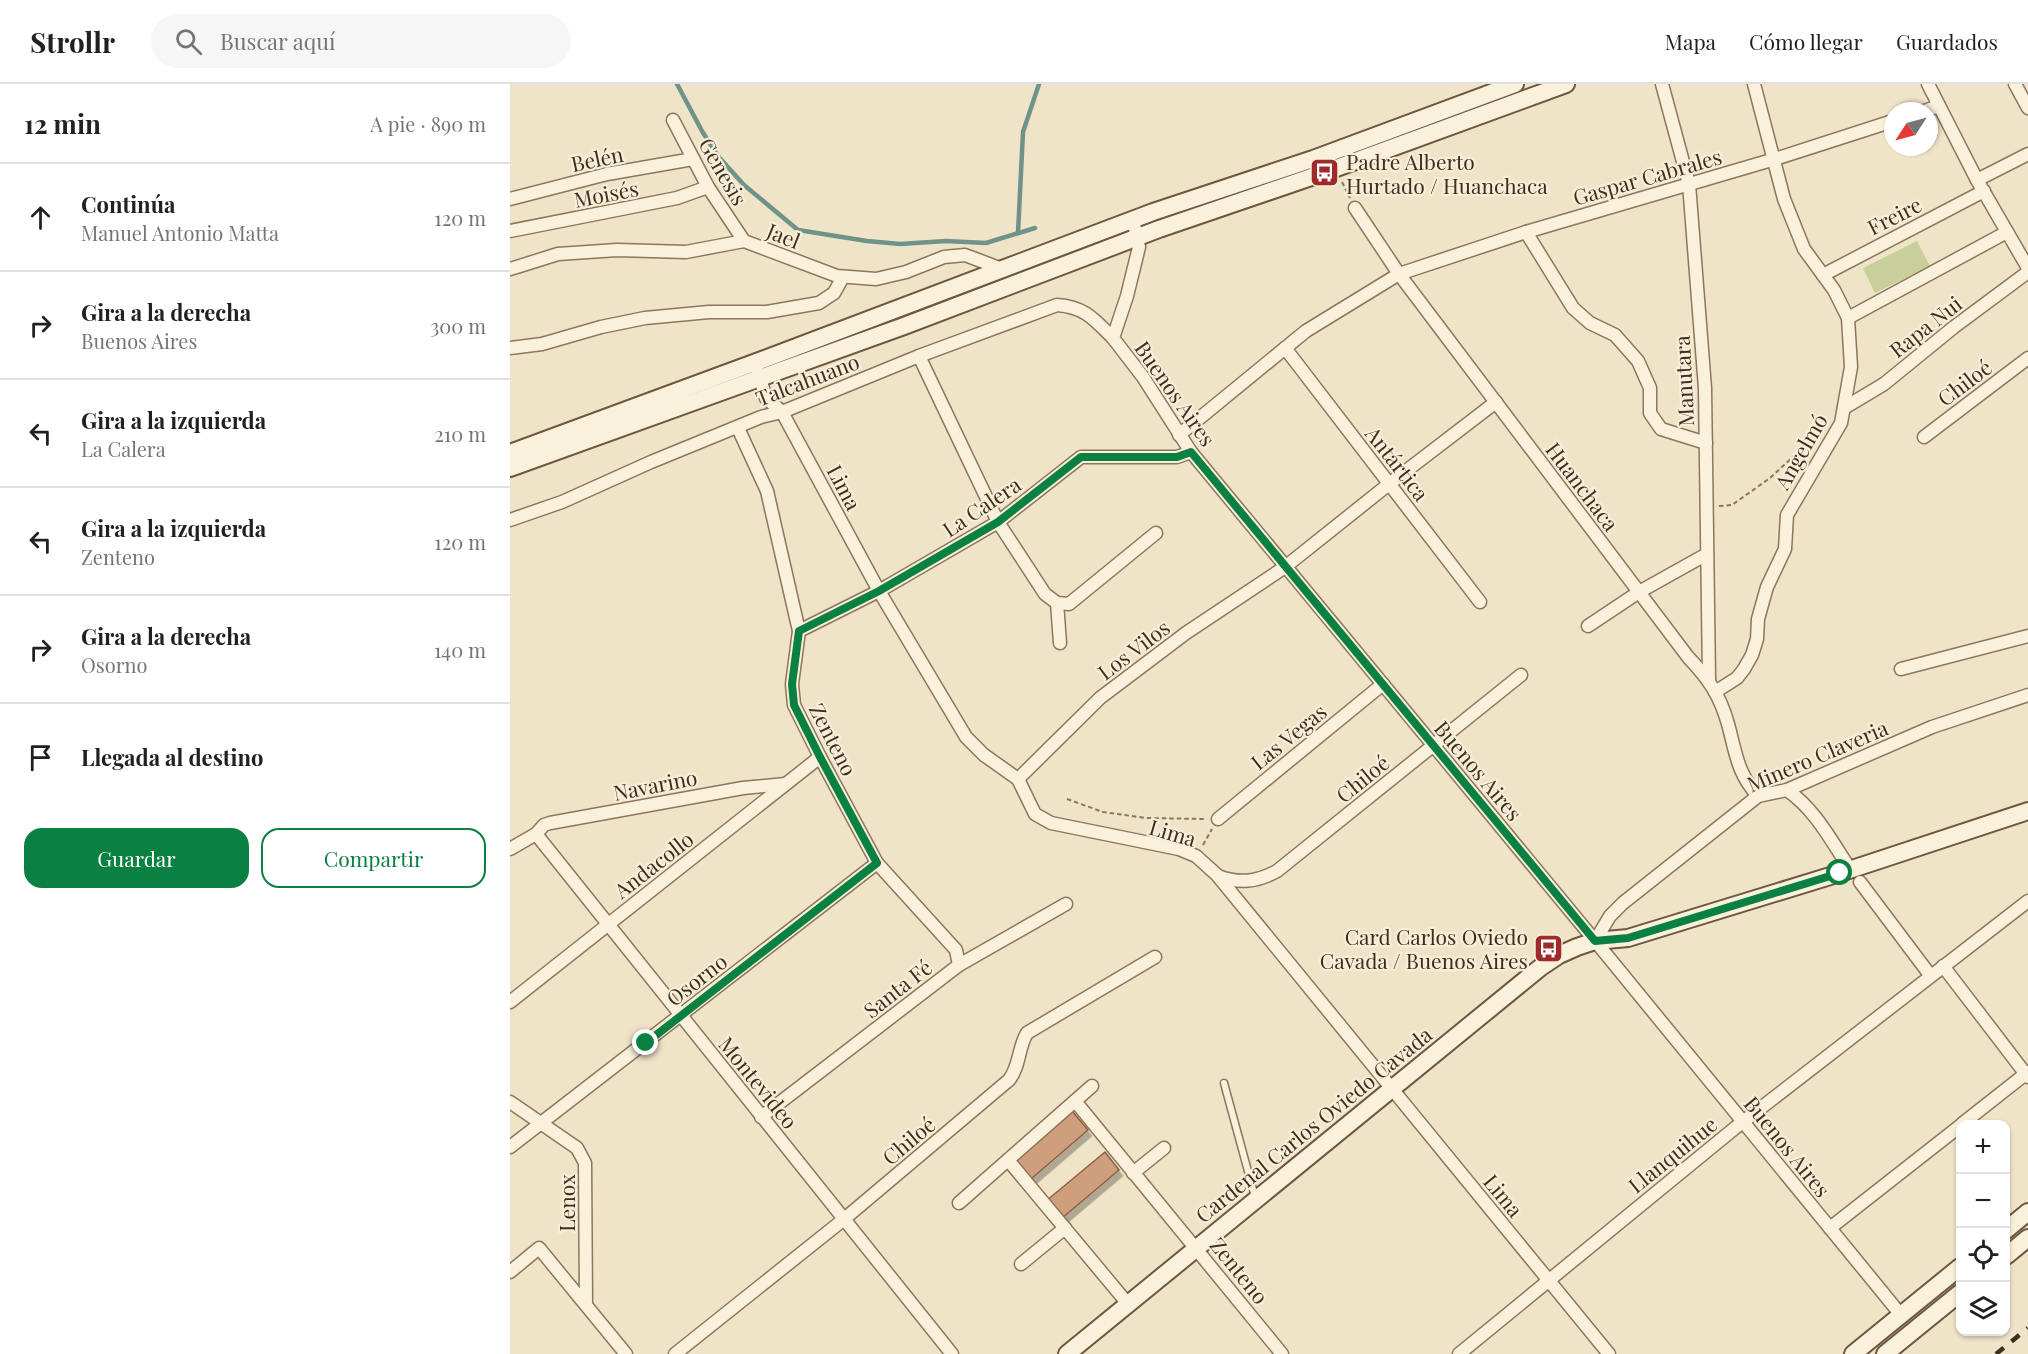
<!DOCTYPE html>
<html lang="es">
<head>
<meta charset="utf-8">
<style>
	:root { --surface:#fff; --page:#f6f6f6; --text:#202124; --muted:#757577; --line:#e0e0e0; --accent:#0b8043 }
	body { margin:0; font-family:"Playfair Display",serif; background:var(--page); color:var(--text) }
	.controls { position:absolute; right:18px; bottom:18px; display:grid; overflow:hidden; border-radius:12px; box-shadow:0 2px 4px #0004 }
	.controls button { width:54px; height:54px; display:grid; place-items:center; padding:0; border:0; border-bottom:2px solid var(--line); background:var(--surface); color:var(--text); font:30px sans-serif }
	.compass { position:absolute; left:1374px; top:18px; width:54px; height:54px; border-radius:50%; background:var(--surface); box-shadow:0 2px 4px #0004; rotate:234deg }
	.stop { position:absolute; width:18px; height:18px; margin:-14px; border:4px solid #0b8043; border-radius:50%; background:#fff }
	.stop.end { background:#0b8043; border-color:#fff; box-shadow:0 2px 6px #0008 }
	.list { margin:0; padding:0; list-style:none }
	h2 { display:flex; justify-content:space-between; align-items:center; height:78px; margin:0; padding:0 24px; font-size:26px }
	h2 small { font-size:20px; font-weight:400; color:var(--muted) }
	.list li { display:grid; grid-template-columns:39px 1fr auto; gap:18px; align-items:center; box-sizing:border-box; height:108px; padding:0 24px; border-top:2px solid var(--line) }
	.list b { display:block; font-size:22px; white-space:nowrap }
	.list p { margin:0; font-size:20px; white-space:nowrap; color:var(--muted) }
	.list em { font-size:20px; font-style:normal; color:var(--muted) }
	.actions { display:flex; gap:12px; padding:18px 24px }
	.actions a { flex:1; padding:14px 0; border:2px solid var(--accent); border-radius:18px; text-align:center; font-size:21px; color:var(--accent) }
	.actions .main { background:var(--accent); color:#fff }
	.icon { flex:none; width:33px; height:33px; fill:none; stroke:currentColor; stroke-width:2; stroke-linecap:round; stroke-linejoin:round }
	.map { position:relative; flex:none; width:1518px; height:1270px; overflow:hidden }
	header { display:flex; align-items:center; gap:36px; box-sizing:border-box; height:84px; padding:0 30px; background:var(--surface); border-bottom:2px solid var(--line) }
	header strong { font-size:28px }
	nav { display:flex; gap:33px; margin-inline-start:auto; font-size:21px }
	.search { width:420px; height:54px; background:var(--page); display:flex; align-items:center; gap:15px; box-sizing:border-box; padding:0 21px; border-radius:33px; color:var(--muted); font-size:22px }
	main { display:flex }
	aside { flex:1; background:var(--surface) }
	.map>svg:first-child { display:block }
	.green { fill:#c9cf9b }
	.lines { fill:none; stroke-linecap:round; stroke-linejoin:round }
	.stream { stroke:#6f938a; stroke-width:4.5 }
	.building { fill:#cf9f7d; stroke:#8d5f41; stroke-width:1.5; filter:url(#shadow) }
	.lane-casing { stroke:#8d765c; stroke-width:9 }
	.street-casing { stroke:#8d765c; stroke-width:15 }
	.secondary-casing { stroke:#6f573f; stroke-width:20 }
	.path { stroke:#8d765c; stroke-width:2; stroke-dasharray:4.5 3; stroke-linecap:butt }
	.lane { stroke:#faf1dc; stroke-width:6 }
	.street { stroke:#faf1dc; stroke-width:12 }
	.secondary { stroke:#faf1dc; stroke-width:16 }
	.rail { stroke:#3d2e20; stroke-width:4.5; stroke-dasharray:10 10; stroke-linecap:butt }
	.route { stroke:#0b8043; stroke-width:8 }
	.labels { text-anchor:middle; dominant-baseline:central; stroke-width:4.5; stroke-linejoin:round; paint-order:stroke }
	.street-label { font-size:21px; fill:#3d2e20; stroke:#f7eed8 }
	.poi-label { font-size:21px; fill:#3d2e20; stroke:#f7eed8; text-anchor:start }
</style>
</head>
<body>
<header>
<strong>Strollr</strong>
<div class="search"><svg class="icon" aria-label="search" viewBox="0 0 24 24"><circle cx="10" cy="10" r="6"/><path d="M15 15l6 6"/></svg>Buscar aquí</div>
<nav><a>Mapa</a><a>Cómo llegar</a><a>Guardados</a></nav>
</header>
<main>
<aside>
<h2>12 min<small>A pie · 890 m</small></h2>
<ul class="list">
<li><svg class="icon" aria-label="ahead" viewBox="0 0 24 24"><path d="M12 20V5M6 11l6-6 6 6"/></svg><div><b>Continúa</b><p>Manuel Antonio Matta</p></div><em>120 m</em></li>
<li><svg class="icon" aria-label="right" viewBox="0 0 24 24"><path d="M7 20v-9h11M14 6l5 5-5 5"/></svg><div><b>Gira a la derecha</b><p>Buenos Aires</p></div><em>300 m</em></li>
<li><svg class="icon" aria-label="left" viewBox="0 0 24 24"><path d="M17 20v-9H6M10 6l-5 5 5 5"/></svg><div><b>Gira a la izquierda</b><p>La Calera</p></div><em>210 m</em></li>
<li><svg class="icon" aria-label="left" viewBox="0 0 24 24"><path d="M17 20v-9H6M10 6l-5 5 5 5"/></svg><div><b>Gira a la izquierda</b><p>Zenteno</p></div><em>120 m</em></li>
<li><svg class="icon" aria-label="right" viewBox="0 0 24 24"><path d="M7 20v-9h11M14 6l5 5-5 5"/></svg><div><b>Gira a la derecha</b><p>Osorno</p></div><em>140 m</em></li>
<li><svg class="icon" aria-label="arrive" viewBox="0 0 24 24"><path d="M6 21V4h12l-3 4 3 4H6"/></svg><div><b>Llegada al destino</b></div></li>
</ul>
<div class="actions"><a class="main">Guardar</a><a>Compartir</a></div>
</aside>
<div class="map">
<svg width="1518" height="1270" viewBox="0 0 1518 1270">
	<defs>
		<filter id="shadow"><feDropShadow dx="3.5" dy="6" stdDeviation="0" flood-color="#0004"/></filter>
	</defs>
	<rect width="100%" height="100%" fill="#f0e4c8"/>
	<path class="green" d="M1407 157 1420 182 1365 209 1353 184Z"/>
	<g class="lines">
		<g class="stream">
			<path d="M167 0 192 47 207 71 234 101 288 146 357 157 390 160 436 157 476 159 525 144"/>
			<path d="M508 149 513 48 529 0"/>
		</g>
	</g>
	<g class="building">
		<path d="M562 1027 578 1046 521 1095 505 1076Z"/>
		<path d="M595 1068 609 1086 551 1135 536 1117Z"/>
	</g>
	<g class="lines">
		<defs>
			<path id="lane" d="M714 999 745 1113"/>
			<g id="street">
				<path d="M1152 0 1179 100 1195 304 1199 595"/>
				<path d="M1418 0 1467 96 1518 184"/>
				<path d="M1505 0 1518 24"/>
				<path d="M1414 27 1429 22"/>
				<path d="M163 36 198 103 234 157"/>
				<path d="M1467 96 1518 70"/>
				<path d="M0 115 97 90 183 75"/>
				<path d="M845 124 889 190 1178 573C1198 594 1210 611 1218 640 1226 669 1227 689 1248 712"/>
				<path d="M623 136 629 163 617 212 603 254 633 293 681 368 1100 875 1391 1231"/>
				<path d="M0 147 167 114 198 103"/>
				<path d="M1016 148 1063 224 1080 239 1105 251 1128 277 1140 304V329L1151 345 1196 359"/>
				<path d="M0 185 48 170 107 166 176 168 234 157 327 192 366 195 396 188 434 173 455 171 492 185"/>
				<path d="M1313 191 1474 107"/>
				<path d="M1338 234 1497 148"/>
				<path d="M0 264 32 260 91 243 135 234 199 228H257L309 219 324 209 333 193"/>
				<path d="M775 264 970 518"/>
				<path d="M409 272 488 438 535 510 547 519 559 520 646 449"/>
				<path d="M248 288 256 314 272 328 369 507 456 653 474 671 508 695 525 730 541 739 669 765 686 772 707 791 1099 1270"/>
				<path d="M1334 324 1374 300 1444 243 1518 188"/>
				<path d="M228 344 257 407 289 547 282 600 284 621 310 673 367 779 446 866 449 881"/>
				<path d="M669 351 796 247 889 190 1016 148 1265 75 1383 37"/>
				<path d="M1414 353 1518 274"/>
				<path d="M0 436 52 418 141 378 251 333 272 328 409 272 547 221C575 223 584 235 603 254"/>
				<path d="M547 519 550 559"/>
				<path d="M1078 542 1129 508 1197 470"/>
				<path d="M289 547 369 507 488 438 571 373H667L681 368"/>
				<path d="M1391 585 1518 552"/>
				<path d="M1205 608 1227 594 1234 585 1242 571 1247 555 1248 535 1257 503 1275 465 1277 431 1331 339 1341 283 1338 234 1324 206 1294 165 1274 115 1244 0"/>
				<path d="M508 695 590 614 676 549 775 483 879 400 986 318"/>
				<path d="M1277 706C1305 725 1322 758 1340 785"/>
				<path d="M708 735 873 600"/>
				<path d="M26 750 442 1270"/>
				<path d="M0 765 26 750 34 741 40 739 233 704 275 700"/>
				<path d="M708 792C729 800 747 798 767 787L1011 591"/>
				<path d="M1350 798 1420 891"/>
				<path d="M1085 857 1100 832 1113 819 1248 712 1277 706 1422 643 1518 611"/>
				<path d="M1433 882 1518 993"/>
				<path d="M0 918 310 673"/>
				<path d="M565 1017 772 1270"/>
				<path d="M0 1018 67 1064 75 1079 76 1221"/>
				<path d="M251 1033 449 881 556 820"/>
				<path d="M1452 1040 1518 988"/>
				<path d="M0 1063 367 779"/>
				<path d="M498 1076 618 1220"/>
				<path d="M623 1089 654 1064"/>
				<path d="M449 1119 582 1002"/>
				<path d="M1320 1144 1450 1042"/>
				<path d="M511 1180 555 1144"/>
				<path d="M0 1188 29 1164 116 1270"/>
				<path d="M165 1270 333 1136 499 996C510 982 508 964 517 949L645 873"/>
				<path d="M949 1270 1225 1044 1518 817"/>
			</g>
			<g id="secondary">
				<path d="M0 369 260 273 643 128 803 75 1005 0"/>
				<path d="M0 384 394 242 649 145 810 90 1056 0"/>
				<path d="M1496 1146 1518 1128"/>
				<path d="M1496 1172 1518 1154"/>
				<path d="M557 1270 1031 883 1049 871 1067 863 1085 857 1118 854 1330 789 1518 727"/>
				<path d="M1343 1270 1450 1183"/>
				<path d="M1375 1270 1450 1209"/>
			</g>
		</defs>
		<use href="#lane" class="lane-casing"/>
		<use href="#street" class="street-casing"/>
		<use href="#secondary" class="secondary-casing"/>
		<g class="path">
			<path d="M832 98 840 114"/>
			<path d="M1209 422 1222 421 1260 394 1311 347"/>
			<path d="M557 715 593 728 636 734 696 735"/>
			<path d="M693 761 702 745"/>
		</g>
		<use href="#lane" class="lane"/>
		<use href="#street" class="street"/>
		<use href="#secondary" class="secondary"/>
		<path class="rail" d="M1486 1270 1518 1244"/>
	</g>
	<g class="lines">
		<path class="route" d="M136 959 367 779 310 673 284 621 282 600 289 547 369 507 488 438 571 373H667L681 368 1085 857 1118 854 1330 789"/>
	</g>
	<defs>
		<symbol id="bus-square" viewBox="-11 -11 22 22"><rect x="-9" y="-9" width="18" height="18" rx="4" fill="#9e2a2b" stroke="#f7eed8"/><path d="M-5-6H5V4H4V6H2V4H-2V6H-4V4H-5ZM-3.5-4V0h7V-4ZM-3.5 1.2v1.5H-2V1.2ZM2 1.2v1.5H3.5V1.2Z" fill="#fff"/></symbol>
	</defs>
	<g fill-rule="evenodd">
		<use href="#bus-square" x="798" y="72" width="33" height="33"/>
		<use href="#bus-square" x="1022" y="848" width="33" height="33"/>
	</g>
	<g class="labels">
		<g class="street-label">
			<text transform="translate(87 74) rotate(-12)">Belén</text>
			<text transform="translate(214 87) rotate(60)">Genesis</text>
			<text transform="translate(1137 92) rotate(-16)">Gaspar Cabrales</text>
			<text transform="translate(96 109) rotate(-11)">Moisés</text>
			<text transform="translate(1384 131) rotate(-27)">Freire</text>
			<text transform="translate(274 151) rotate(22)">Jael</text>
			<text transform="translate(1415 242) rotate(-38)">Rapa Nui</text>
			<text transform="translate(297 295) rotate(-21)">Talcahuano</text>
			<text transform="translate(1173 297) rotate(-93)">Manutara</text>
			<text transform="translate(1454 298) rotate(-37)">Chiloé</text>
			<text transform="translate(666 309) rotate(55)">Buenos Aires</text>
			<text transform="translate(1290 367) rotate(-60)">Angelmó</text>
			<text transform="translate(888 379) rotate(52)">Antártica</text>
			<text transform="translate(1073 402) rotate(53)">Huanchaca</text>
			<text transform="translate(335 403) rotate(62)">Lima</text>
			<text transform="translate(471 422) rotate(-34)">La Calera</text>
			<text transform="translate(623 565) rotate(-37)">Los Vilos</text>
			<text transform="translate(778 652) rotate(-39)">Las Vegas</text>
			<text transform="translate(324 655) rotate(63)">Zenteno</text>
			<text transform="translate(1307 671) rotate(-23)">Minero Claveria</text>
			<text transform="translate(969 686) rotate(50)">Buenos Aires</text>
			<text transform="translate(852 694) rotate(-39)">Chiloé</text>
			<text transform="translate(145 700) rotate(-11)">Navarino</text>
			<text transform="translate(663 748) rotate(16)">Lima</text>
			<text transform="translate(143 780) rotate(-38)">Andacollo</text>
			<text transform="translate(186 895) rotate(-38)">Osorno</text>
			<text transform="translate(387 904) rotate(-38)">Santa Fé</text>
			<text transform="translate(249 998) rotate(51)">Montevideo</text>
			<text transform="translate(803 1040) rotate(-39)">Cardenal Carlos Oviedo Cavada</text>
			<text transform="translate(398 1056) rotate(-40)">Chiloé</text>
			<text transform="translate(1278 1062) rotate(51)">Buenos Aires</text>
			<text transform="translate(1162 1070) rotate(-39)">Llanquihue</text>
			<text transform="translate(994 1111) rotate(51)">Lima</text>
			<text transform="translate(56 1119) rotate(-90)">Lenox</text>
			<text transform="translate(730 1186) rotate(51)">Zenteno</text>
		</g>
		<g class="poi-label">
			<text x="836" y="77">Padre Alberto<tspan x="836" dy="24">Hurtado / Huanchaca</tspan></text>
			<text x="1018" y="852" text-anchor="end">Card Carlos Oviedo<tspan x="1018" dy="24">Cavada / Buenos Aires</tspan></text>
		</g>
	</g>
</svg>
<div class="controls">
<button>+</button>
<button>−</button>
<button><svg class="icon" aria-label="locate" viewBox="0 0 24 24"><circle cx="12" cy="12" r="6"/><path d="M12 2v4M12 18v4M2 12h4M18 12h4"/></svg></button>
<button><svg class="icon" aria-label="layers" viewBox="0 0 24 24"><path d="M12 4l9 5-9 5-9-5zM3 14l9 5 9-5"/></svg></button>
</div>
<svg class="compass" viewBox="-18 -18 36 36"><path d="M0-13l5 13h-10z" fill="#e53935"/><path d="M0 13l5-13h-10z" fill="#757577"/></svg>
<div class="stop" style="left:1330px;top:789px"></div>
<div class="stop end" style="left:136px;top:959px"></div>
</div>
</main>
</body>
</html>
